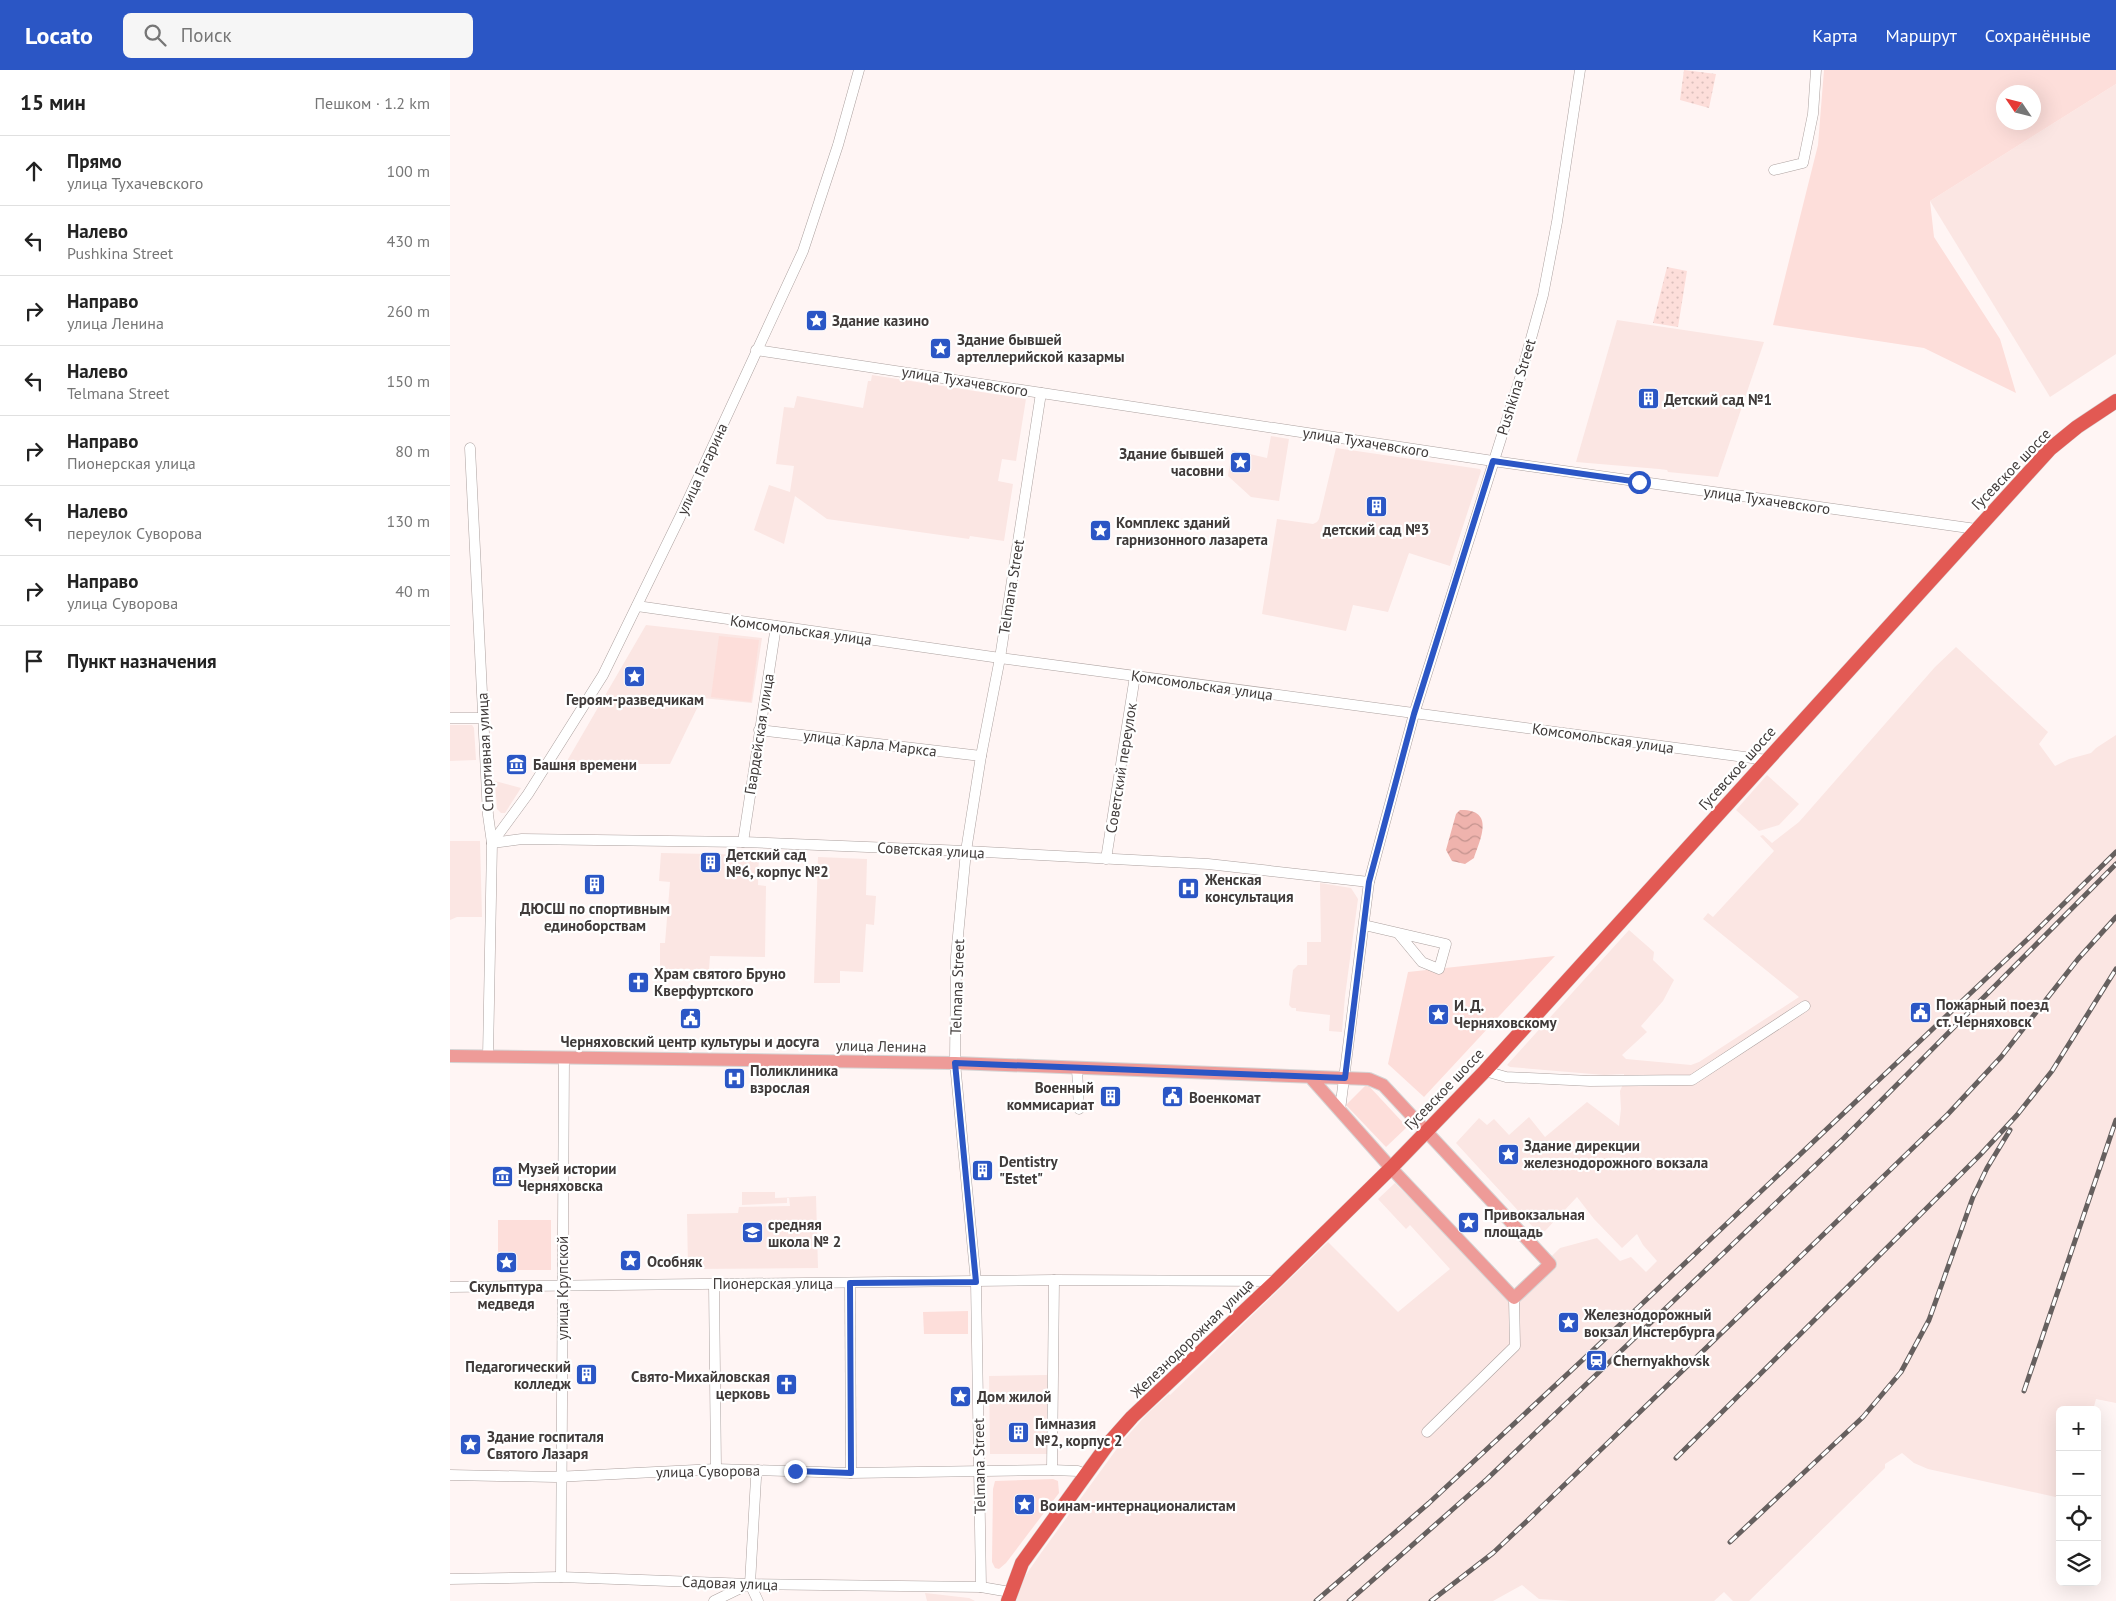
<!DOCTYPE html>
<html lang="ru">
<head>
<meta charset="utf-8">
<style>
	:root { --surface:#fff; --page:#f6f6f6; --text:#222; --muted:#767676; --line:#e0e0e0; --accent:#2b56c5 }
	body { margin:0; font-family:"PT Sans",sans-serif; background:var(--page); color:var(--text) }
	.controls { position:absolute; right:15px; bottom:15px; display:grid; overflow:hidden; border-radius:8px; box-shadow:0 5px 20px #0002 }
	.controls button { width:45px; height:45px; display:grid; place-items:center; padding:0; border:0; border-bottom:1px solid var(--line); background:var(--surface); color:var(--text); font:25px sans-serif }
	.compass { position:absolute; left:1546px; top:15px; width:45px; height:45px; border-radius:50%; background:var(--surface); box-shadow:0 5px 20px #0002; rotate:305deg }
	.stop { position:absolute; width:15px; height:15px; margin:-11px; border:4px solid #2b56c5; border-radius:50%; background:#fff }
	.stop.end { background:#2b56c5; border-color:#fff; box-shadow:0 1px 5px #0008 }
	.list { margin:0; padding:0; list-style:none }
	h2 { display:flex; justify-content:space-between; align-items:center; height:65px; margin:0; padding:0 20px; font-size:21px }
	h2 small { font-size:16px; font-weight:400; color:var(--muted) }
	.list li { display:grid; grid-template-columns:32px 1fr auto; gap:15px; align-items:center; box-sizing:border-box; height:70px; padding:0 20px; border-top:1px solid var(--line) }
	.list b { display:block; font-size:19px; white-space:nowrap }
	.list p { margin:0; font-size:16px; white-space:nowrap; color:var(--muted) }
	.list em { font-size:16px; font-style:normal; color:var(--muted) }
	.icon { flex:none; width:28px; height:28px; fill:none; stroke:currentColor; stroke-width:2; stroke-linecap:round; stroke-linejoin:round }
	.map { position:relative; flex:none; width:1666px; height:1531px; overflow:hidden }
	header { display:flex; align-items:center; gap:30px; box-sizing:border-box; height:70px; padding:0 25px; background:var(--accent); color:#fff }
	header strong { font-size:24px }
	nav { display:flex; gap:28px; margin-inline-start:auto; font-size:18px }
	.search { width:350px; height:45px; background:var(--page); display:flex; align-items:center; gap:12px; box-sizing:border-box; padding:0 18px; border-radius:8px; color:var(--muted); font-size:19px }
	main { display:flex }
	aside { flex:1; background:var(--surface) }
	.map>svg:first-child { display:block }
	.built { fill:#fbe6e3 }
	.green { fill:#fddeda; fill-rule:evenodd }
	.garden { fill:url(#garden-dots) }
	.water { fill:url(#water-waves) }
	.lines { fill:none; stroke-linecap:round; stroke-linejoin:round }
	.minor-casing { stroke:#aca19f; stroke-width:11 }
	.major-casing { stroke:#d5d4d4; stroke-width:14 }
	.highway-casing { stroke:#d5d4d4; stroke-width:15 }
	.minor { stroke:#fff; stroke-width:10 }
	.major { stroke:#ee9b98; stroke-width:12 }
	.highway { stroke:#e25953; stroke-width:14 }
	.rail-casing { stroke:#66605f; stroke-width:5 }
	.rail { stroke:#fff; stroke-width:3; stroke-dasharray:9; stroke-linecap:butt }
	.route { stroke:#2b56c5; stroke-width:6 }
	.labels { text-anchor:middle; dominant-baseline:central; stroke-width:4.5; stroke-linejoin:round; paint-order:stroke }
	.poi-label { font-size:15px; font-weight:bold; fill:#403b3a; stroke:#fff; text-anchor:start }
	.street-label { font-size:15px; fill:#403b3a; stroke:#fff }
</style>
</head>
<body>
<header>
<strong>Locato</strong>
<div class="search"><svg class="icon" aria-label="search" viewBox="0 0 24 24"><circle cx="10" cy="10" r="6"/><path d="M15 15l6 6"/></svg>Поиск</div>
<nav><a>Карта</a><a>Маршрут</a><a>Сохранённые</a></nav>
</header>
<main>
<aside>
<h2>15 мин<small>Пешком · 1.2 km</small></h2>
<ul class="list">
<li><svg class="icon" aria-label="ahead" viewBox="0 0 24 24"><path d="M12 20V5M6 11l6-6 6 6"/></svg><div><b>Прямо</b><p>улица Тухачевского</p></div><em>100 m</em></li>
<li><svg class="icon" aria-label="left" viewBox="0 0 24 24"><path d="M17 20v-9H6M10 6l-5 5 5 5"/></svg><div><b>Налево</b><p>Pushkina Street</p></div><em>430 m</em></li>
<li><svg class="icon" aria-label="right" viewBox="0 0 24 24"><path d="M7 20v-9h11M14 6l5 5-5 5"/></svg><div><b>Направо</b><p>улица Ленина</p></div><em>260 m</em></li>
<li><svg class="icon" aria-label="left" viewBox="0 0 24 24"><path d="M17 20v-9H6M10 6l-5 5 5 5"/></svg><div><b>Налево</b><p>Telmana Street</p></div><em>150 m</em></li>
<li><svg class="icon" aria-label="right" viewBox="0 0 24 24"><path d="M7 20v-9h11M14 6l5 5-5 5"/></svg><div><b>Направо</b><p>Пионерская улица</p></div><em>80 m</em></li>
<li><svg class="icon" aria-label="left" viewBox="0 0 24 24"><path d="M17 20v-9H6M10 6l-5 5 5 5"/></svg><div><b>Налево</b><p>переулок Суворова</p></div><em>130 m</em></li>
<li><svg class="icon" aria-label="right" viewBox="0 0 24 24"><path d="M7 20v-9h11M14 6l5 5-5 5"/></svg><div><b>Направо</b><p>улица Суворова</p></div><em>40 m</em></li>
<li><svg class="icon" aria-label="arrive" viewBox="0 0 24 24"><path d="M6 21V4h12l-3 4 3 4H6"/></svg><div><b>Пункт назначения</b></div></li>
</ul>
</aside>
<div class="map">
<svg width="1666" height="1531" viewBox="0 0 1666 1531">
	<defs>
		<pattern id="garden-dots" width="8" height="8" patternUnits="userSpaceOnUse" patternTransform="scale(1.25)"><rect width="8" height="8" fill="#fddeda"/><path d="M2 2h.1M6 6h.1" fill="none" stroke="#dabfbc" stroke-width="1.8" stroke-linecap="round"/></pattern>
		<pattern id="water-waves" width="16" height="10" patternUnits="userSpaceOnUse" patternTransform="scale(1.25)"><rect width="16" height="10" fill="#efb3ad"/><path d="M0 5q4-4 8 0t8 0" fill="none" stroke="#c3938e"/></pattern>
	</defs>
	<rect width="100%" height="100%" fill="#fff5f4"/>
	<g class="built">
		<path d="M1666 14V284L1600 327 1480 131Z"/>
		<path d="M1167 250 1314 272 1268 407 1218 402 1217 400 1209 399 1126 392Z"/>
		<path d="M422 305 576 329 566 391 552 389 548 411 563 414 554 471 520 466 519 469 377 449 345 426 334 474 304 460 319 415 340 422 344 396 326 394 334 337 344 338 347 326 413 338 418 311H421Z"/>
		<path d="M821 366 839 369 829 431 801 427 778 406 782 380 817 388Z"/>
		<path d="M886 378 1030 399 1031 401 1000 496 959 483 938 542 903 535 896 561 812 544 827 449 863 454 867 452 869 449Z"/>
		<path d="M196 555 312 568 302 633 252 628 220 694H156L117 691Z"/>
		<path d="M1506 577 1598 662 1589 674 1605 696 1619 689 1641 683 1646 678 1666 665V1333L1646 1329 1643 1340H1610V1428L1478 1399 1464 1393 1452 1383 1435 1394V1398L1299 1531H1283L1274 1522 1264 1531H1122L1089 1529 1072 1515 1043 1531H566L573 1509 591 1483 671 1373 697 1344 719 1324 720 1325 878 1172 948 1242 1000 1199 960 1155 956 1159 928 1129 945 1113 1024 1193 1061 1226 1110 1178 1147 1168 1170 1191 1181 1187 1196 1202 1207 1191 1193 1175 1187 1164 1172 1178 1144 1149 1127 1127 1095 1161 1083 1157 1006 1073 1029 1048 1037 1055 1044 1049 1059 1065 1079 1047 1095 1067 1137 1032 1169 1056 1171 1039 1170 1021 1174 1012V1004L1154 1005 1060 997 1057 995 1179 860 1204 882 1203 890 1224 910 1213 931 1191 956 1197 962 1172 985 1176 989 1241 995 1249 992 1349 927 1253 849 1258 843 1263 847 1324 781 1310 766 1313 765 1322 773 1349 752 1485 597Z"/>
		<path d="M0 655H22L24 658 26 690 0 691Z"/>
		<path d="M1317 705 1349 734 1329 755 1309 761 1286 740Z"/>
		<path d="M45 711 71 718 55 743H51L47 739Z"/>
		<path d="M0 771H30L32 847H7L0 850Z"/>
		<path d="M211 783 309 785 308 815 316 816 315 887 260 886 259 900 210 899V873H215L220 812 209 811Z"/>
		<path d="M368 787 417 789 416 825 426 826 424 855 416 854 413 902 390 901V913H364Z"/>
		<path d="M870 813 901 818 908 829 895 926 892 962 879 961 880 945 846 941V938H842L839 935 843 900 848 895H857V872H871Z"/>
		<path d="M292 1122H325V1128L366 1126 368 1198 238 1199 237 1144 288 1143 289 1137 340 1136 339 1127H337V1133L292 1135Z"/>
		<path d="M597 1305 599 1384H540L539 1306Z"/>
		<path d="M475 1523 519 1528 525 1531H477Z"/>
	</g>
	<g class="green">
		<path d="M1374 0H1666V14L1480 131 1484 167 1550 269 1566 323 1474 278 1323 255 1368 75ZM1554 22H1584V52H1554Z"/>
		<path d="M269 566 309 570 301 632 261 627Z"/>
		<path d="M1105 886 974 1027 938 994 958 902Z"/>
		<path d="M917 1014 957 1057 936 1077 896 1035Z"/>
		<rect x="48" y="1150" width="53" height="50"/>
		<path d="M518 1241V1264H474L473 1242Z"/>
		<path d="M603 1409 608 1411 609 1423 556 1493 549 1499 545 1498 542 1492 543 1419 545 1411Z"/>
	</g>
	<g class="garden">
		<path d="M1234 0 1266 4 1259 38 1230 30Z"/>
		<path d="M1217 197 1237 201 1228 257 1203 253Z"/>
	</g>
	<path class="water" d="M1010 740C1045 739 1031 768 1024 788L1015 794 1002 791 996 780 1006 744Z"/>
	<g class="lines">
		<defs>
			<g id="minor">
				<path d="M1324 100 1353 93 1363 44 1366 0"/>
				<path d="M306 280 1043 391 1526 459"/>
				<path d="M20 378 38 745 42 773 38 986"/>
				<path d="M187 536 550 588 1317 690"/>
				<path d="M0 648H34"/>
				<path d="M309 660 531 686"/>
				<path d="M293 772 326 556"/>
				<path d="M42 773 72 769 293 772 516 781 758 794 919 812"/>
				<path d="M42 773 78 724 153 605 231 445 353 181 388 75 409 0"/>
				<path d="M656 789 685 606"/>
				<path d="M914 855 996 874 989 899 972 892 948 863"/>
				<path d="M627 998 629 1039"/>
				<path d="M1035 1001 1056 1007 1140 1011 1242 1010 1355 936"/>
				<path d="M890 1040 919 812 964 644 1071 305 1093 225 1107 152 1130 0"/>
				<path d="M400 1213 401 1403"/>
				<path d="M264 1214 266 1399"/>
				<path d="M0 1217 604 1210 826 1211"/>
				<path d="M977 1362 1065 1276 1064 1228"/>
				<path d="M602 1400 604 1210"/>
				<path d="M0 1405 105 1407 266 1399 401 1403 602 1400 628 1401 636 1405"/>
				<path d="M111 1507 114 988"/>
				<path d="M0 1509 111 1507 300 1514 531 1517 560 1522"/>
				<path d="M531 1517 526 1212 505 993 506 887 516 781 531 686 550 588 591 323"/>
				<path d="M264 1531 299 1514"/>
				<path d="M308 1531 300 1514 306 1408 308 1400"/>
			</g>
			<path id="major" d="M0 986 505 993 919 1009 933 1015 1100 1194 1064 1228 941 1098 861 1008"/>
			<path id="highway" d="M558 1531 572 1493 658 1374 682 1347 826 1211 941 1098 1035 1001 1600 379 1627 357 1666 331"/>
		</defs>
		<use href="#minor" class="minor-casing"/>
		<use href="#major" class="major-casing"/>
		<use href="#highway" class="highway-casing"/>
		<use href="#minor" class="minor"/>
		<use href="#major" class="major"/>
		<use href="#highway" class="highway"/>
		<defs>
			<g id="rail">
				<path d="M1574 1321 1666 1050"/>
				<path d="M1226 1388 1530 1085 1567 1045 1602 1001 1666 899"/>
				<path d="M1280 1472 1413 1347 1451 1302 1479 1250 1523 1127 1537 1098 1560 1060"/>
				<path d="M866 1531 979 1433 1140 1283 1582 865 1666 782"/>
				<path d="M899 1531 1037 1409 1394 1068 1666 794"/>
				<path d="M981 1531 1043 1483 1077 1451 1498 1044 1551 987 1628 889 1666 847"/>
			</g>
		</defs>
		<use href="#rail" class="rail-casing"/>
		<use href="#rail" class="rail"/>
	</g>
	<g class="lines">
		<path class="route" d="M345 1401 401 1403 400 1213 526 1212 505 993 895 1008 919 812 964 644 1043 391 1189 412"/>
	</g>
	<defs>
		<symbol id="sight-square" viewBox="-11 -11 22 22"><rect x="-9" y="-9" width="18" height="18" rx="4" fill="#2b56c5" stroke="#fff"/><path d="M0-6L1.8-2.2L6-1.7L2.9 1.2L3.7 5.4L0 3.3L-3.7 5.4L-2.9 1.2L-6-1.7L-1.8-2.2Z" fill="#fff"/></symbol>
		<symbol id="building-square" viewBox="-11 -11 22 22"><rect x="-9" y="-9" width="18" height="18" rx="4" fill="#2b56c5" stroke="#fff"/><path d="M-4-6H4V6H1V3H-1V6H-4ZM-2.5-4.3h1.7v1.8h-1.7ZM.8-4.3h1.7v1.8H.8ZM-2.5-1h1.7V.8h-1.7ZM.8-1h1.7V.8H.8Z" fill="#fff"/></symbol>
		<symbol id="museum-square" viewBox="-11 -11 22 22"><rect x="-9" y="-9" width="18" height="18" rx="4" fill="#2b56c5" stroke="#fff"/><path d="M0-6L6-3V-2H-6V-3ZM-5-1h2V3h-2ZM-1-1h2V3h-2ZM3-1h2V3H3ZM-6 4H6V6H-6Z" fill="#fff"/></symbol>
		<symbol id="hospital-square" viewBox="-11 -11 22 22"><rect x="-9" y="-9" width="18" height="18" rx="4" fill="#2b56c5" stroke="#fff"/><path d="M-5-5h3v3.5h4V-5h3V5h-3V1.5h-4V5h-3Z" fill="#fff"/></symbol>
		<symbol id="church-square" viewBox="-11 -11 22 22"><rect x="-9" y="-9" width="18" height="18" rx="4" fill="#2b56c5" stroke="#fff"/><path d="M-1.2-6h2.4v3.5h3.3v2.4h-3.3V6h-2.4V-.1h-3.3v-2.4h3.3Z" fill="#fff"/></symbol>
		<symbol id="civic-square" viewBox="-11 -11 22 22"><rect x="-9" y="-9" width="18" height="18" rx="4" fill="#2b56c5" stroke="#fff"/><path d="M-.6-6.5H3V-4.5H.6V-3L4-1V1h2V6H-6V1h2V-1L-.6-3ZM-1.2 2.5V6h2.4V2.5Z" fill="#fff"/></symbol>
		<symbol id="school-square" viewBox="-11 -11 22 22"><rect x="-9" y="-9" width="18" height="18" rx="4" fill="#2b56c5" stroke="#fff"/><path d="M0-5L7-2L0 1L-7-2ZM-4 1L0 2.5L4 1V4Q0 6-4 4Z" fill="#fff"/></symbol>
		<symbol id="station-square" viewBox="-11 -11 22 22"><rect x="-9" y="-9" width="18" height="18" rx="4" fill="#2b56c5" stroke="#fff"/><path d="M-3-6H3Q5-6 5-4V2Q5 4 3 4L4.5 6H3L1.5 4h-3L-3 6H-4.5L-3 4Q-5 4-5 2V-4Q-5-6-3-6ZM-3.5-4v3h7v-3ZM-3.5 1v1.5H-2V1ZM2 1v1.5H3.5V1Z" fill="#fff"/></symbol>
	</defs>
	<g fill-rule="evenodd">
		<use href="#sight-square" x="354" y="238" width="25" height="25"/>
		<use href="#sight-square" x="478" y="266" width="25" height="25"/>
		<use href="#building-square" x="1186" y="316" width="25" height="25"/>
		<use href="#sight-square" x="778" y="380" width="25" height="25"/>
		<use href="#building-square" x="914" y="424" width="25" height="25"/>
		<use href="#sight-square" x="638" y="448" width="25" height="25"/>
		<use href="#sight-square" x="172" y="594" width="25" height="25"/>
		<use href="#museum-square" x="54" y="682" width="25" height="25"/>
		<use href="#building-square" x="248" y="780" width="25" height="25"/>
		<use href="#building-square" x="132" y="802" width="25" height="25"/>
		<use href="#hospital-square" x="726" y="806" width="25" height="25"/>
		<use href="#church-square" x="176" y="900" width="25" height="25"/>
		<use href="#civic-square" x="1458" y="930" width="25" height="25"/>
		<use href="#sight-square" x="976" y="932" width="25" height="25"/>
		<use href="#civic-square" x="228" y="936" width="25" height="25"/>
		<use href="#hospital-square" x="272" y="996" width="25" height="25"/>
		<use href="#building-square" x="648" y="1014" width="25" height="25"/>
		<use href="#civic-square" x="710" y="1014" width="25" height="25"/>
		<use href="#sight-square" x="1046" y="1072" width="25" height="25"/>
		<use href="#building-square" x="520" y="1088" width="25" height="25"/>
		<use href="#museum-square" x="40" y="1094" width="25" height="25"/>
		<use href="#sight-square" x="1006" y="1140" width="25" height="25"/>
		<use href="#school-square" x="290" y="1150" width="25" height="25"/>
		<use href="#sight-square" x="168" y="1178" width="25" height="25"/>
		<use href="#sight-square" x="44" y="1180" width="25" height="25"/>
		<use href="#sight-square" x="1106" y="1240" width="25" height="25"/>
		<use href="#station-square" x="1134" y="1278" width="25" height="25"/>
		<use href="#building-square" x="124" y="1292" width="25" height="25"/>
		<use href="#church-square" x="324" y="1302" width="25" height="25"/>
		<use href="#sight-square" x="498" y="1314" width="25" height="25"/>
		<use href="#building-square" x="556" y="1350" width="25" height="25"/>
		<use href="#sight-square" x="8" y="1362" width="25" height="25"/>
		<use href="#sight-square" x="562" y="1422" width="25" height="25"/>
	</g>
	<g class="labels">
		<g class="poi-label">
			<text x="382" y="250">Здание казино</text>
			<text x="507" y="269">Здание бывшей<tspan x="507" dy="17">артеллерийской казармы</tspan></text>
			<text x="1214" y="329">Детский сад №1</text>
			<text x="774" y="383" text-anchor="end">Здание бывшей<tspan x="774" dy="17">часовни</tspan></text>
			<text x="666" y="452">Комплекс зданий<tspan x="666" dy="17">гарнизонного лазарета</tspan></text>
			<text x="926" y="459" text-anchor="middle">детский сад №3</text>
			<text x="185" y="629" text-anchor="middle">Героям-разведчикам</text>
			<text x="83" y="694">Башня времени</text>
			<text x="276" y="784">Детский сад<tspan x="276" dy="17">№6, корпус №2</tspan></text>
			<text x="755" y="809">Женская<tspan x="755" dy="17">консультация</tspan></text>
			<text x="145" y="838" text-anchor="middle">ДЮСШ по спортивным<tspan x="145" dy="17">единоборствам</tspan></text>
			<text x="204" y="903">Храм святого Бруно<tspan x="204" dy="17">Кверфуртского</tspan></text>
			<text x="1486" y="934">Пожарный поезд<tspan x="1486" dy="17">ст. Черняховск</tspan></text>
			<text x="1004" y="935">И. Д.<tspan x="1004" dy="17">Черняховскому</tspan></text>
			<text x="240" y="971" text-anchor="middle">Черняховский центр культуры и досуга</text>
			<text x="300" y="1000">Поликлиника<tspan x="300" dy="17">взрослая</tspan></text>
			<text x="644" y="1017" text-anchor="end">Военный<tspan x="644" dy="17">коммисариат</tspan></text>
			<text x="739" y="1027">Военкомат</text>
			<text x="1074" y="1075">Здание дирекции<tspan x="1074" dy="17">железнодорожного вокзала</tspan></text>
			<text x="549" y="1091">Dentistry<tspan x="549" dy="17">"Estet"</tspan></text>
			<text x="68" y="1098">Музей истории<tspan x="68" dy="17">Черняховска</tspan></text>
			<text x="1034" y="1144">Привокзальная<tspan x="1034" dy="17">площадь</tspan></text>
			<text x="318" y="1154">средняя<tspan x="318" dy="17">школа № 2</tspan></text>
			<text x="197" y="1191">Особняк</text>
			<text x="56" y="1216" text-anchor="middle">Скульптура<tspan x="56" dy="17">медведя</tspan></text>
			<text x="1134" y="1244">Железнодорожный<tspan x="1134" dy="17">вокзал Инстербурга</tspan></text>
			<text x="1163" y="1290">Chernyakhovsk</text>
			<text x="121" y="1296" text-anchor="end">Педагогический<tspan x="121" dy="17">колледж</tspan></text>
			<text x="320" y="1306" text-anchor="end">Свято-Михайловская<tspan x="320" dy="17">церковь</tspan></text>
			<text x="527" y="1326">Дом жилой</text>
			<text x="585" y="1353">Гимназия<tspan x="585" dy="17">№2, корпус 2</tspan></text>
			<text x="37" y="1366">Здание госпиталя<tspan x="37" dy="17">Святого Лазаря</tspan></text>
			<text x="590" y="1435">Воинам-интернационалистам</text>
		</g>
		<g class="street-label">
			<text transform="translate(515 311) rotate(9)">улица Тухачевского</text>
			<text transform="translate(1066 317) rotate(-73)">Pushkina Street</text>
			<text transform="translate(916 372) rotate(9)">улица Тухачевского</text>
			<text transform="translate(252 399) rotate(-65)">улица Гагарина</text>
			<text transform="translate(1561 399) rotate(-46)">Гусевское шоссе</text>
			<text transform="translate(1317 430) rotate(8)">улица Тухачевского</text>
			<text transform="translate(561 517) rotate(-81)">Telmana Street</text>
			<text transform="translate(351 560) rotate(8)">Комсомольская улица</text>
			<text transform="translate(752 615) rotate(8)">Комсомольская улица</text>
			<text transform="translate(309 664) rotate(-81)">Гвардейская улица</text>
			<text transform="translate(1153 668) rotate(8)">Комсомольская улица</text>
			<text transform="translate(420 673) rotate(7)">улица Карла Маркса</text>
			<text transform="translate(35 682) rotate(-93)">Спортивная улица</text>
			<text transform="translate(671 698) rotate(-81)">Советский переулок</text>
			<text transform="translate(1287 698) rotate(-48)">Гусевское шоссе</text>
			<text transform="translate(481 780) rotate(3)">Советская улица</text>
			<text transform="translate(507 917) rotate(-88)">Telmana Street</text>
			<text transform="translate(431 976) rotate(1)">улица Ленина</text>
			<text transform="translate(994 1019) rotate(-46)">Гусевское шоссе</text>
			<text x="323" y="1213">Пионерская улица</text>
			<text transform="translate(112 1218) rotate(-90)">улица Крупской</text>
			<text transform="translate(742 1268) rotate(-44)">Железнодорожная улица</text>
			<text transform="translate(529 1396) rotate(-91)">Telmana Street</text>
			<text transform="translate(258 1401) rotate(-1)">улица Суворова</text>
			<text transform="translate(280 1513) rotate(2)">Садовая улица</text>
		</g>
	</g>
</svg>
<div class="controls">
<button>+</button>
<button>−</button>
<button><svg class="icon" aria-label="locate" viewBox="0 0 24 24"><circle cx="12" cy="12" r="6"/><path d="M12 2v4M12 18v4M2 12h4M18 12h4"/></svg></button>
<button><svg class="icon" aria-label="layers" viewBox="0 0 24 24"><path d="M12 4l9 5-9 5-9-5zM3 14l9 5 9-5"/></svg></button>
</div>
<svg class="compass" viewBox="-18 -18 36 36"><path d="M0-13l5 13h-10z" fill="#e53935"/><path d="M0 13l5-13h-10z" fill="#767676"/></svg>
<div class="stop" style="left:1189px;top:412px"></div>
<div class="stop end" style="left:345px;top:1401px"></div>
</div>
</main>
</body>
</html>
